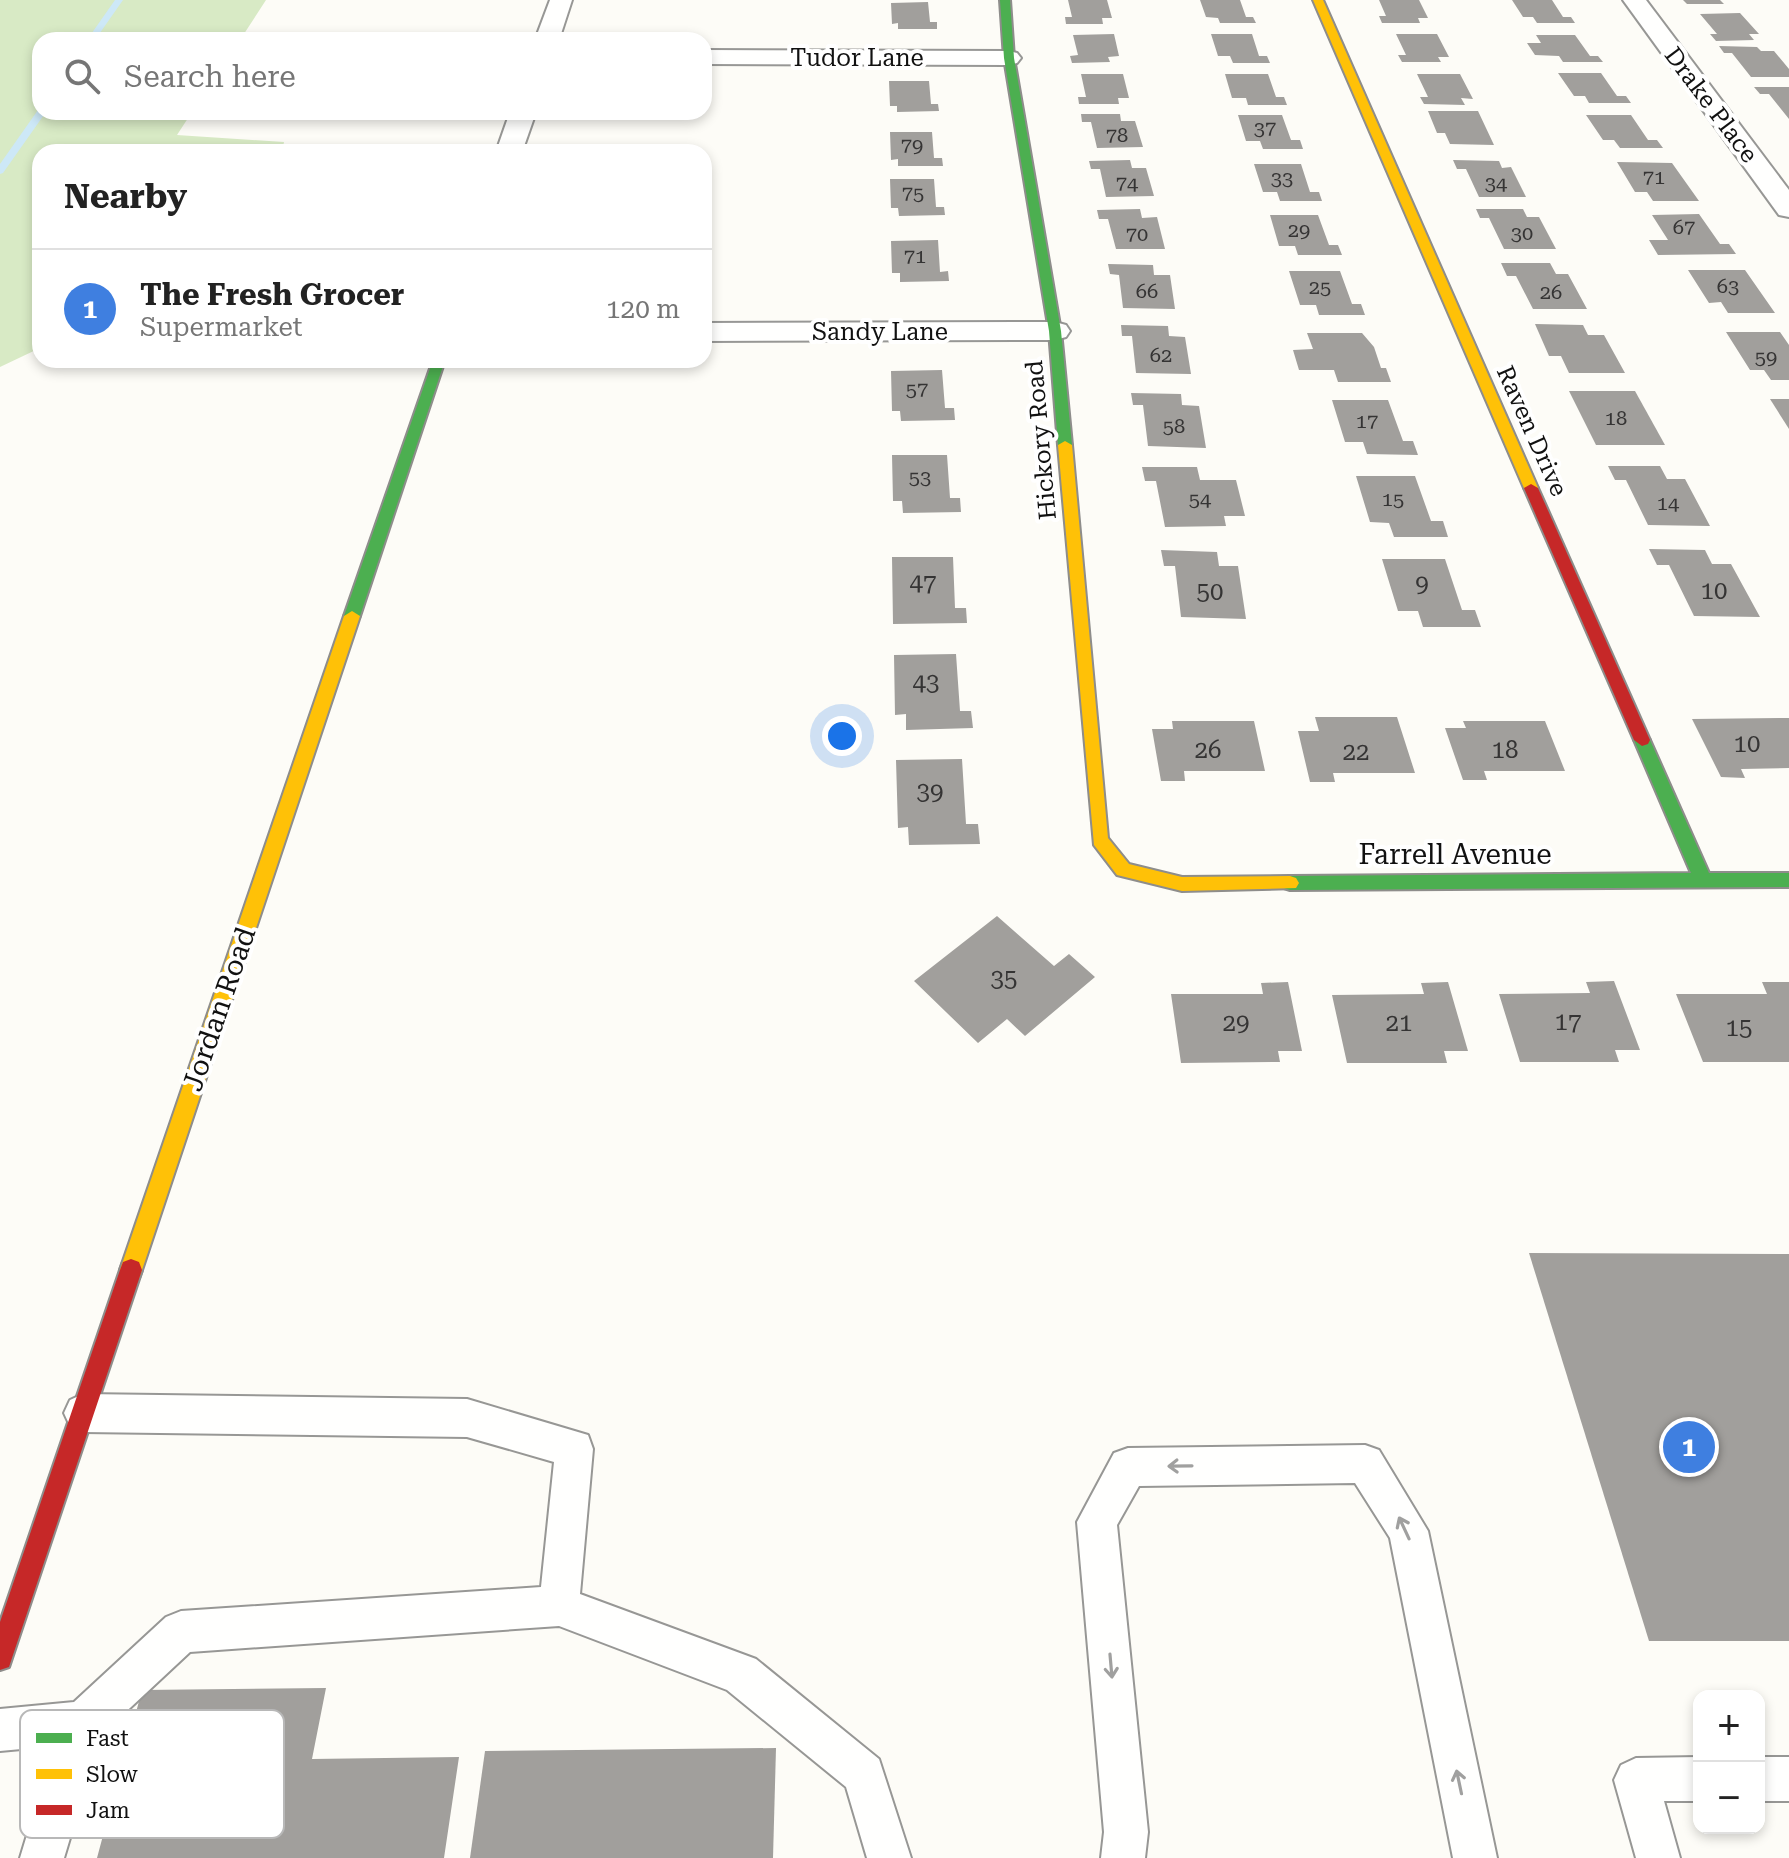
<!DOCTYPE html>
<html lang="en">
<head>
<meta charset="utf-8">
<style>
	:root { --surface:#fff; --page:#f6f6f6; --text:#222; --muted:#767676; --line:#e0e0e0; --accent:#646362 }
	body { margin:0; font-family:"Roboto Serif",serif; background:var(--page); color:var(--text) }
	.controls { position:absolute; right:24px; bottom:24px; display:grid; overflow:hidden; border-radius:16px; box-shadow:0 4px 12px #0003 }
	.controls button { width:72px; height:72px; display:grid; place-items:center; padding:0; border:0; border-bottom:2px solid var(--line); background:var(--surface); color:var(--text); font:40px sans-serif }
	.you { position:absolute; left:842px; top:736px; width:28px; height:28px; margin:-20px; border:6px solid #fff; border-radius:50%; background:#1a73e8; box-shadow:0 0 0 12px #1a73e833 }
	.badge { display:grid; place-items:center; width:52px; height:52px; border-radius:50%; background:var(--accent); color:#fff; font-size:26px; font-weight:700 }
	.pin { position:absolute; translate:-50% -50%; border:4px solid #fff; box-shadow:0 2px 8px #0006 }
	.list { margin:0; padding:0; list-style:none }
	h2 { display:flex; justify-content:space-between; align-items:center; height:104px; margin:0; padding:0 32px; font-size:34px }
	h2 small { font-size:26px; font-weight:400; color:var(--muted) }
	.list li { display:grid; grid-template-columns:52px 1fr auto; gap:24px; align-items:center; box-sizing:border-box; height:120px; padding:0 32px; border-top:2px solid var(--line) }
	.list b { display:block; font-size:30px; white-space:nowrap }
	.list p { margin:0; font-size:26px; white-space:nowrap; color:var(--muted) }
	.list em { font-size:26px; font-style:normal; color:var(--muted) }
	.icon { flex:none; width:44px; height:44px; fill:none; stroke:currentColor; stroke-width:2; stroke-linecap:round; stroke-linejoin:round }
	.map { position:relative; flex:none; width:1789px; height:1858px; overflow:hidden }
	.search { position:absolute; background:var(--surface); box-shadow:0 4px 12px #0003; left:32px; top:32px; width:680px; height:88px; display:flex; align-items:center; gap:20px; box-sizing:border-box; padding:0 28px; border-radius:24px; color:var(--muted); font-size:30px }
	.panel { position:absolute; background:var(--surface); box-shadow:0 4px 12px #0003; left:32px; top:144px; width:680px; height:224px; border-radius:24px }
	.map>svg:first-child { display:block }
	.forest { fill:#d8eac5 }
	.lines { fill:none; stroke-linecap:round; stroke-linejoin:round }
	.stream { fill:#cde8f7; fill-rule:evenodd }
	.building { fill:#a19f9c }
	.lane-casing { stroke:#979795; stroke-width:4 }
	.street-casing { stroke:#979795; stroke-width:4 }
	.fast-casing { stroke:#8e8d8b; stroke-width:4 }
	.slow-casing { stroke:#8e8d8b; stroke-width:4 }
	.jam-casing { stroke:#8e8d8b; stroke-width:4 }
	.lane { fill:#fffffe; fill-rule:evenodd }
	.street { fill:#fffffe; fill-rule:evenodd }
	.fast { fill:#4caf50; fill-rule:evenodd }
	.slow { fill:#ffc107; fill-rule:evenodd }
	.jam { fill:#c62828; fill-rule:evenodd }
	.oneway { stroke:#a0a09f }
	.labels { text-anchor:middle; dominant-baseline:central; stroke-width:8; stroke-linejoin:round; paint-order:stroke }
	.far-number-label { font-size:20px; fill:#353434 }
	.far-street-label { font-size:24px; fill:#111; stroke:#fff }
	.number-label { font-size:24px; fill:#353434 }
	.street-label { font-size:28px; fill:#111; stroke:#fff }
	.key { fill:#fff; stroke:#b8b8b8; stroke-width:2 }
	.key-label { font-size:22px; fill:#111 }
</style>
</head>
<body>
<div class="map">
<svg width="1789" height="1858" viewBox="0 0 1789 1858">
	<rect width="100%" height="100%" fill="#fdfcf7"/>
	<path class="forest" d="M0 0H266L240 40H40V112H192L177 135 284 142 282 152H40V348L0 367Z"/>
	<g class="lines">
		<g class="stream">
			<path d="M115 0H123L95 40H87Z"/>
			<path d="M38 110 46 112 3 173 0 174V164Z"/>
		</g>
	</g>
	<g class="building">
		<path d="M1068 0H1107L1112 18H1102L1103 24H1066L1065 17H1072Z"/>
		<path d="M1200 0H1240L1246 17H1253L1256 23H1220L1218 18 1206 17Z"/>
		<path d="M1379 0H1419L1428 18H1418L1420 23H1382L1379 16H1386Z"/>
		<path d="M1512 0H1552L1563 17H1571L1575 23H1537L1533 17H1523Z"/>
		<path d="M1683 0H1720L1724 4H1687Z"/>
		<path d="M928 2 930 22H937V29H898V23L892 24 891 3Z"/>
		<path d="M1740 13 1759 34H1749L1754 40 1716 41 1710 34H1717L1700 14Z"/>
		<path d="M1114 34 1119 56 1108 57 1110 62 1072 63 1070 56 1078 55 1073 35Z"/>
		<path d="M1211 34H1252L1259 56H1267L1270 63H1233L1230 56H1218Z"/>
		<path d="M1396 34H1437L1449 57H1438L1441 62H1402L1398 55H1406Z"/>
		<path d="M1536 35H1575L1590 56H1598L1603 62H1563L1559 56 1535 55 1527 43H1541Z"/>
		<path d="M1719 46 1757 47 1761 51H1774L1789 69V77H1751L1732 53H1724Z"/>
		<path d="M1558 73H1601L1617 96H1626L1631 103H1589L1585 96H1574Z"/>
		<path d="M1081 74H1123L1129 98H1118L1119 104H1079L1078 97H1086Z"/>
		<path d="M1225 74H1268L1276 97H1284L1287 105H1248L1246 98H1232Z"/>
		<path d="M1417 74H1460L1473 99 1461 98 1465 105 1424 104 1420 97H1428Z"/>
		<path d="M889 81H929L931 104H938L939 111 897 112V106H890Z"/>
		<path d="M1754 87H1789V119L1769 94H1760Z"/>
		<path d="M1428 111H1478L1494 145 1450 144 1445 133H1437Z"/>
		<path d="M1081 114H1120L1121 121H1135L1143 147 1097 148 1091 122H1082Z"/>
		<path d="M1238 115H1282L1291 140H1300L1303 149H1263L1260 141H1246Z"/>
		<path d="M1586 115H1631L1648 140H1657L1663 148H1620L1614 140H1603Z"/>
		<path d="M890 132H932L934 158H942L943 166H898V159L891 160Z"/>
		<path d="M1130 160 1132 168H1146L1154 196 1106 197 1100 169H1091L1089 161Z"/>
		<path d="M1453 160 1499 161 1502 168 1511 167 1526 197H1479L1466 169H1457Z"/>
		<path d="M1617 162 1672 163 1699 201H1653L1647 192H1635Z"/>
		<path d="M1254 164H1301L1310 192H1319L1322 201H1280L1277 192H1263Z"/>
		<path d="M890 179H934L936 207H944L945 215 899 216 898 208H891Z"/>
		<path d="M1140 209 1142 218 1157 217 1165 249H1116L1108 219H1099L1097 210Z"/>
		<path d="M1476 209H1523L1527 217H1539L1556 249H1504L1489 218H1480Z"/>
		<path d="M1699 214 1720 244H1729L1736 254 1658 255 1649 240H1668L1652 215Z"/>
		<path d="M1270 215H1318L1329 245H1338L1342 255H1298L1295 246H1279Z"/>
		<path d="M938 240 940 272 948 271 949 281 900 282V273H892L891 241Z"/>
		<path d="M1501 263H1550L1556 274H1568L1587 309H1533L1516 276H1507Z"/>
		<path d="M1108 264 1153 265 1154 275H1170L1175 309 1123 308 1119 275 1110 274Z"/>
		<path d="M1688 270H1745L1775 313H1728L1721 302 1709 303Z"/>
		<path d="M1289 271H1340L1352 304H1361L1365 315H1319L1316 305H1300Z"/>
		<path d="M1535 324 1583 325 1588 335H1604L1625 373H1569L1561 356H1549Z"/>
		<path d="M1121 325 1168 326 1169 336 1185 337 1191 374 1136 373 1132 336H1122Z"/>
		<path d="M1726 332H1780L1789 345V380H1771L1764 370H1750Z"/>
		<path d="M1307 333H1362L1374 347 1381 368H1386L1391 382H1338L1334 370H1299L1293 350 1313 349Z"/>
		<path d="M942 370 945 408H954L955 420 901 421 900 411H892L891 371Z"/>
		<path d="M1569 391H1635L1665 445H1596Z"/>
		<path d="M1131 393 1181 394 1182 405 1199 406 1206 448 1148 446 1143 405H1133Z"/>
		<path d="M1770 399H1789V429Z"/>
		<path d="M1332 400H1388L1403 441H1413L1418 455 1367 454 1363 442H1345Z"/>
		<path d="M892 455H947L950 498H960L961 512 903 513 902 501H893Z"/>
		<path d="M1608 466H1660L1667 479H1685L1710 526 1648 525 1626 480H1615Z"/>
		<path d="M1142 467H1197L1200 480H1236L1245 516H1224L1226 526 1165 527 1156 481H1145Z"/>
		<path d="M1356 476H1415L1431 521H1443L1448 537H1394L1389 523 1370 522Z"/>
		<path d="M1649 549 1705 550 1712 564H1731L1760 617 1694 616 1669 565H1657Z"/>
		<path d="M1161 550 1217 552 1219 566H1238L1246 619 1181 617 1175 566H1164Z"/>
		<path d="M892 557H953L955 608H966L967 623 893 624Z"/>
		<path d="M1382 559H1445L1462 610H1475L1481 627H1423L1418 611H1398Z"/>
		<path d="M956 654 960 711H971L973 728 906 730V714L895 715 894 655Z"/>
		<path d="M1315 717H1397L1415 773H1333L1335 782H1310L1298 731H1319Z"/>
		<path d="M1789 718V768L1741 769 1745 778 1721 777 1692 719Z"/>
		<path d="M1172 721H1254L1265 771H1184L1185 781H1161L1152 729H1173Z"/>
		<path d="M1463 721H1545L1565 771H1484L1487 780H1463L1445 728H1466Z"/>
		<path d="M962 759 966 824H978L980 844 909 845 908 827 898 828 896 760Z"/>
		<path d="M997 916 1054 966 1069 954 1095 977 1025 1036 1007 1019 978 1043 914 981Z"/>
		<path d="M1614 981 1640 1050H1615L1619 1062H1520L1499 994 1590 993 1586 982Z"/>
		<path d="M1288 982 1302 1051H1278L1280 1062 1181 1063 1171 994H1263L1261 983Z"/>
		<path d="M1448 982 1468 1051H1444L1447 1063H1347L1332 995 1424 994 1421 983Z"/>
		<path d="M1762 982H1789V1062H1703L1676 994H1767Z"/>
		<path d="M1529 1253 1789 1254V1641H1649Z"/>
		<path d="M326 1688 312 1759 459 1757 444 1858H97L142 1690Z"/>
		<path d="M776 1748 773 1858H470L485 1751Z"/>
	</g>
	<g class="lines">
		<defs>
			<g id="lane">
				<path d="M83 1394 467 1399 588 1435 593 1449 580 1594 756 1659 879 1759 911 1858H867L846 1787 727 1690 559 1626 190 1652 101 1735 64 1858H20L54 1746 0 1751V1709L74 1702 166 1617 181 1611 541 1587 554 1462 467 1437 83 1432 70 1426 64 1413 70 1400Z"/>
				<path d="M1365 1445 1379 1450 1428 1531 1497 1858H1453L1390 1538 1355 1483 1139 1486 1117 1525 1148 1832 1145 1858H1101L1104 1832 1077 1522 1114 1453 1128 1448Z"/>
				<path d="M1699 1757V1801H1664L1680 1858H1636L1614 1780 1621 1765 1636 1758Z"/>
				<rect x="1759" y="1757" width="30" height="44"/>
			</g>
			<g id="street">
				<path d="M550 0H572L559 40H535Z"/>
				<path d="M1623 0H1646L1789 190V217L1779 215Z"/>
				<path d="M704 50 1009 51 1017 53 1021 58 1017 63 1009 65 704 64Z"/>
				<path d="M510 112H536L522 152H496Z"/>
				<path d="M1055 322 1066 325 1070 331 1066 337 1055 340 704 341V323Z"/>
			</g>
			<g id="fast">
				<path d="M1000 0H1010L1014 58 1061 331 1072 445 1065 449 1058 445 1049 331 1004 58Z"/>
				<path d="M433 360H445L360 616 352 621 347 620 344 616Z"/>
				<path d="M1642 734 1650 740 1709 873H1789V887L1290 890 1284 888 1281 883 1284 878 1290 876 1691 873 1634 740Z"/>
			</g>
			<g id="slow">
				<path d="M1313 0H1323L1538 488 1536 491 1531 492 1524 488Z"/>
				<path d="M1065 441 1072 445 1108 838 1129 864 1182 877 1290 876 1296 878 1299 883 1296 888 1182 891 1117 875 1094 845 1058 445Z"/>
				<path d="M352 611 360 616 142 1270 139 1278 131 1281 123 1278 120 1270 344 616Z"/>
			</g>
			<g id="jam">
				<path d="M1531 484 1538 488 1650 740 1648 744 1642 746 1634 740 1524 488Z"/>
				<path d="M131 1259 139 1262 142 1270 12 1658 9 1667 0 1670V1622L120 1270 123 1262Z"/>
			</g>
		</defs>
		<use href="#lane" class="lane-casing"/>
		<use href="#street" class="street-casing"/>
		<use href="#fast" class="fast-casing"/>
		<use href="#slow" class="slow-casing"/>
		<use href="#jam" class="jam-casing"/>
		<use href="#lane" class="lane"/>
		<use href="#street" class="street"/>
		<use href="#fast" class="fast"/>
		<use href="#slow" class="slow"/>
		<use href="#jam" class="jam"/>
	</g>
	<defs><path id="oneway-shaft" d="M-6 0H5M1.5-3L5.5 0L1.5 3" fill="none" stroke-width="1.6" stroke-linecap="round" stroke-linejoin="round" transform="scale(2)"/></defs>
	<g class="oneway">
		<use href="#oneway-shaft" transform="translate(1180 1466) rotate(179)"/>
		<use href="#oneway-shaft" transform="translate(1404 1528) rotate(-115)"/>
		<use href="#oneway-shaft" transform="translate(1111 1666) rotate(85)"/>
		<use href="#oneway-shaft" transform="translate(1459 1782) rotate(-102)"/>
	</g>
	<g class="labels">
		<g class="far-number-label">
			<text x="1265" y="128">37</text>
			<text x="1117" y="135">78</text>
			<text x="912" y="145">79</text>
			<text x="1654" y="177">71</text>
			<text x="1282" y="178">33</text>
			<text x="1127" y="183">74</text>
			<text x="1496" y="183">34</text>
			<text x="913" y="193">75</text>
			<text x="1684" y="227">67</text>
			<text x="1299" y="230">29</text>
			<text x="1522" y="233">30</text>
			<text x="1137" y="234">70</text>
			<text x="915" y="256">71</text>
			<text x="1728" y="286">63</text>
			<text x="1320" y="287">25</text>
			<text x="1147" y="291">66</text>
			<text x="1551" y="292">26</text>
			<text x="1161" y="355">62</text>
			<text x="1766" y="357">59</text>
			<text x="917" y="389">57</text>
			<text x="1616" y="418">18</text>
			<text x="1367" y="421">17</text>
			<text x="1174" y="426">58</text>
			<text x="920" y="477">53</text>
			<text x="1200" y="499">54</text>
			<text x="1393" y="499">15</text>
			<text x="1668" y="503">14</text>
		</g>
		<g class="far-street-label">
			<text x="857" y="58">Tudor Lane</text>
			<text transform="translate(1711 105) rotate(53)">Drake Place</text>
			<text x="880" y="332">Sandy Lane</text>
			<text transform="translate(1532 431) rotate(66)">Raven Drive</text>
			<text transform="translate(1041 440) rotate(-95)">Hickory Road</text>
		</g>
		<g class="number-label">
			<text x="923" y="583">47</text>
			<text x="1422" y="584">9</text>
			<text x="1714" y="591">10</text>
			<text x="1210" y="592">50</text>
			<text x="926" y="683">43</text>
			<text x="1747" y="744">10</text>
			<text x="1208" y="750">26</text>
			<text x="1505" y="750">18</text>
			<text x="1356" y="752">22</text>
			<text x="930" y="792">39</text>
			<text x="1004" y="979">35</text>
			<text x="1568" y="1022">17</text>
			<text x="1236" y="1023">29</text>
			<text x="1399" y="1023">21</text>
			<text x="1739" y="1028">15</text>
		</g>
		<g class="street-label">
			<text x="1455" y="854">Farrell Avenue</text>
			<text transform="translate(219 1009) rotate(-71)">Jordan Road</text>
		</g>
	</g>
	<rect x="20" y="1710" width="264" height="128" rx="12" class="key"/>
	<rect x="36" y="1733" width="36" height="10" fill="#4caf50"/>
	<rect x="36" y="1769" width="36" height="10" fill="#ffc107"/>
	<rect x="36" y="1805" width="36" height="10" fill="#c62828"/>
	<g class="key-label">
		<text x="86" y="1746">Fast</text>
		<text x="86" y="1782">Slow</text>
		<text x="86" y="1818">Jam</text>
	</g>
</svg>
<div class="controls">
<button>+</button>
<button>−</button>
</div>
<div class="you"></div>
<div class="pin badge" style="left:1689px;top:1447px;background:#3f7fe0">1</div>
<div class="search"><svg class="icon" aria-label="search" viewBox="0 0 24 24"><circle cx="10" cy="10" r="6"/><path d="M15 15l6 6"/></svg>Search here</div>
<section class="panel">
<h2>Nearby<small></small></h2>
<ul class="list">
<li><span class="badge" style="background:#3f7fe0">1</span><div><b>The Fresh Grocer</b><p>Supermarket</p></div><em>120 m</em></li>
</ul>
</section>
</div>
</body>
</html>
